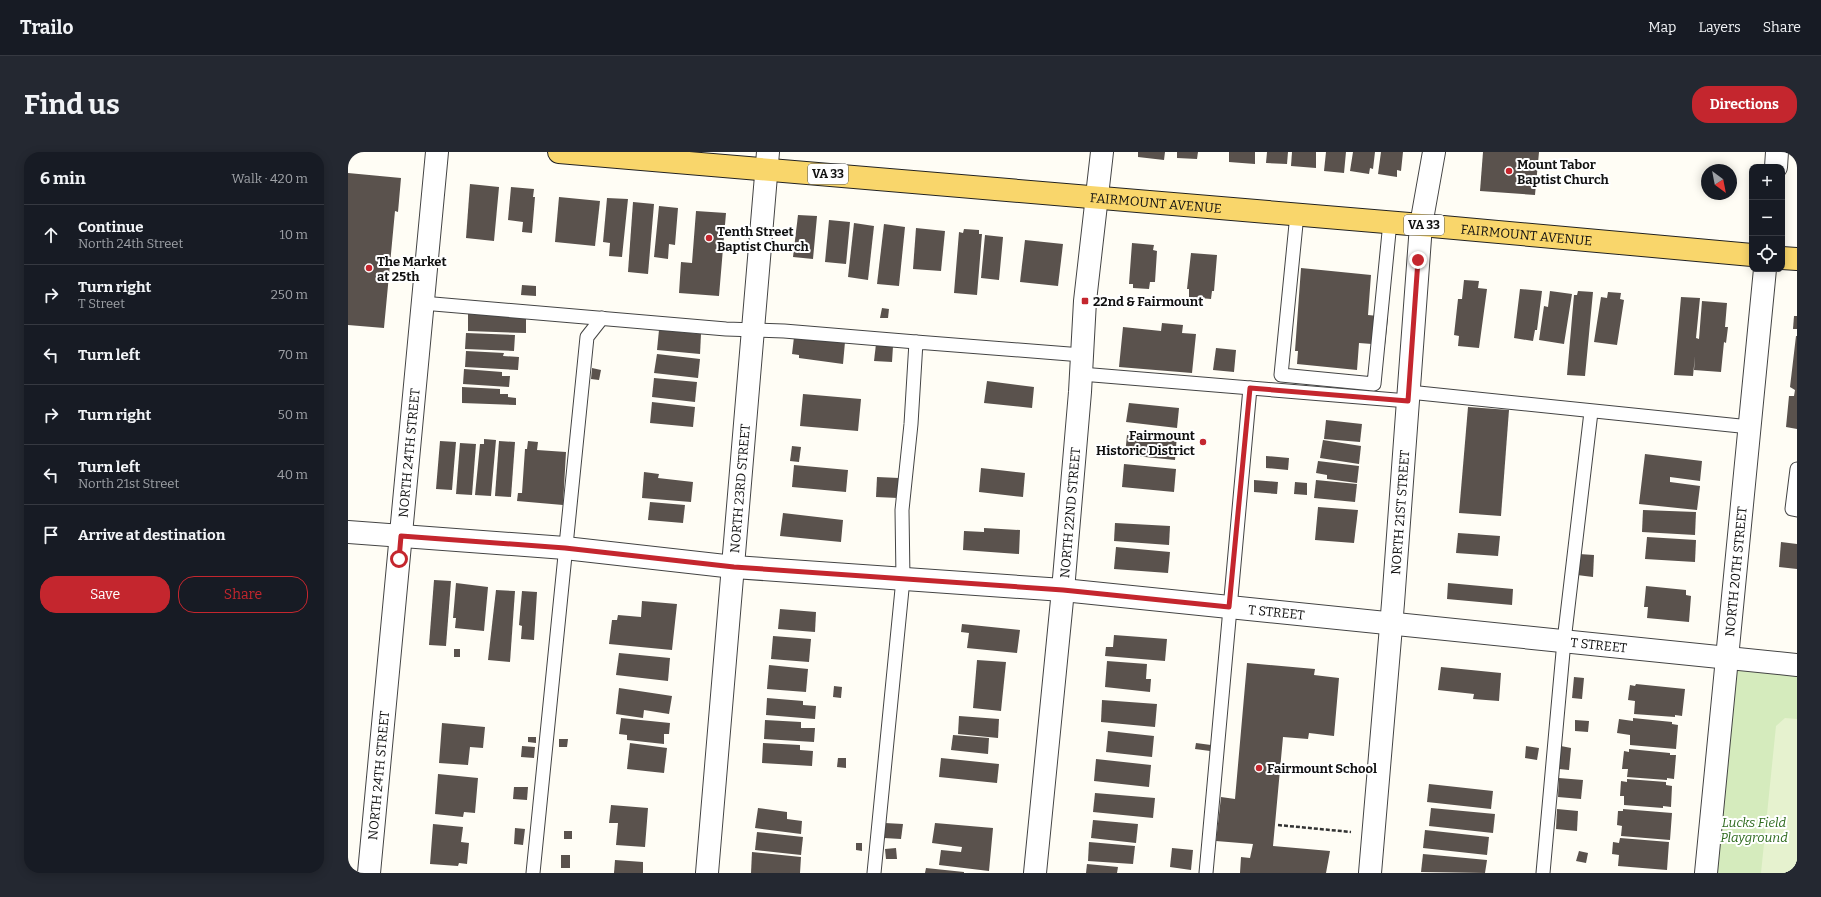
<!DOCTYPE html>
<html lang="en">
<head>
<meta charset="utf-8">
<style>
	:root { --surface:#171b24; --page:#242831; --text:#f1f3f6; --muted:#9ea1a6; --line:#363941; --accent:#c4262e }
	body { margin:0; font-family:Bitter,serif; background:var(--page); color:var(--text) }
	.controls { position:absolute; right:12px; top:12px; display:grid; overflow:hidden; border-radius:8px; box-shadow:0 2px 10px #0003 }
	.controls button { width:36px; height:36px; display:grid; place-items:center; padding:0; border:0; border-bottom:1px solid var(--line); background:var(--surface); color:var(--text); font:20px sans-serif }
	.compass { position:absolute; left:1353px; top:12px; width:36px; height:36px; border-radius:50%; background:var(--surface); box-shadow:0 2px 10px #0003; rotate:148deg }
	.stop { position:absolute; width:12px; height:12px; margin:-9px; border:3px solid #c4262e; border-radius:50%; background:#fff }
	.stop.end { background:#c4262e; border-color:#fff; box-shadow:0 1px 4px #0008 }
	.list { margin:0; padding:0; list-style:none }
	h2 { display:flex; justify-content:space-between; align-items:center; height:52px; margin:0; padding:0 16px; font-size:17px }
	h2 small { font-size:13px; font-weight:400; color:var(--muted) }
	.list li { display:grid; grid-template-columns:26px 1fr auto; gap:12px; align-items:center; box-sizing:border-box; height:60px; padding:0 16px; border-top:1px solid var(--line) }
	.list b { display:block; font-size:15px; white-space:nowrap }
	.list p { margin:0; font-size:13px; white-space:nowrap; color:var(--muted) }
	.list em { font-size:13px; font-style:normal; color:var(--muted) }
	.actions { display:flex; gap:8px; padding:12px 16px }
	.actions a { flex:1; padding:9px 0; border:1px solid var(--accent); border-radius:16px; text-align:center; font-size:14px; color:var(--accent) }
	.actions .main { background:var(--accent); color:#fff }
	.icon { flex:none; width:22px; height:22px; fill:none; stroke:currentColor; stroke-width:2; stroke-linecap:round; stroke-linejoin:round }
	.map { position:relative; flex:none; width:1449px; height:721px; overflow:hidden; border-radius:16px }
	header { display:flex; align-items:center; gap:24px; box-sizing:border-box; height:56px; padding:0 20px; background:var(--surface); border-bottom:1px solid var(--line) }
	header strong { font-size:19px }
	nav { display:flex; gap:22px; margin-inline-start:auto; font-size:14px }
	.intro { display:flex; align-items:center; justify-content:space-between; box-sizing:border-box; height:96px; padding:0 24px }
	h1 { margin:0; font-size:28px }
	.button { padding:10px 18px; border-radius:16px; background:var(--accent); color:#fff; font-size:14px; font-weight:700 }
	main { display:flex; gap:24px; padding:0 24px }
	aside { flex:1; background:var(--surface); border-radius:16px; box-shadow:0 2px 10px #0003 }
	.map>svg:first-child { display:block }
	.green { fill:#d5ebbd }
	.pitch { fill:#e6f2cf }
	.building { fill:#5a524d }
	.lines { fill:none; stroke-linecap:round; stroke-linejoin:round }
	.service-casing { stroke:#444; stroke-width:15 }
	.minor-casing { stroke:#444; stroke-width:24 }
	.primary-casing { stroke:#222; stroke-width:24 }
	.path { stroke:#333; stroke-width:2.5; stroke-dasharray:4 2; stroke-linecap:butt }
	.service { stroke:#fff; stroke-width:13 }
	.minor { stroke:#fff; stroke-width:22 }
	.primary { stroke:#f9d66b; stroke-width:22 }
	.route { stroke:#c4262e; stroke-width:5 }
	.poi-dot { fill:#c4262e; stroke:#fff; stroke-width:1.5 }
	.labels { text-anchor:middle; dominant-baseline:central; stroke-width:4; stroke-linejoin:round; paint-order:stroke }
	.shield { fill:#fff; stroke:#585858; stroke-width:1 }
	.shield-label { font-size:12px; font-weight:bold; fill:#111 }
	.poi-label { font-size:13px; font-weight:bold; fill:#111; stroke:#fff; text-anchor:start }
	.street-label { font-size:13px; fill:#111; stroke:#fff }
	.park-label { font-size:13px; font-style:italic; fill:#2f6b1f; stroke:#fff }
</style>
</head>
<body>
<header>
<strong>Trailo</strong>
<nav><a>Map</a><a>Layers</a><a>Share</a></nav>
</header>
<div class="intro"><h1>Find us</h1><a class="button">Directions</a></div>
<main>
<aside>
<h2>6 min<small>Walk · 420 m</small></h2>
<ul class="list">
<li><svg class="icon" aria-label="ahead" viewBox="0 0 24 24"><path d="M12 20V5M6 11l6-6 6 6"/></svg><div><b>Continue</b><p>North 24th Street</p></div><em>10 m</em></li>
<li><svg class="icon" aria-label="right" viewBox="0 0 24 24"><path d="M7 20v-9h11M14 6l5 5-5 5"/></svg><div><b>Turn right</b><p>T Street</p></div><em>250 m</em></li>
<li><svg class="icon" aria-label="left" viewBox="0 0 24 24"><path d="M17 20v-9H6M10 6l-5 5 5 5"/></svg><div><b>Turn left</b></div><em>70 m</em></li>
<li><svg class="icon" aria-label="right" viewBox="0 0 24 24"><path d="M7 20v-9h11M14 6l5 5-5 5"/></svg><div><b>Turn right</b></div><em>50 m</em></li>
<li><svg class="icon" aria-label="left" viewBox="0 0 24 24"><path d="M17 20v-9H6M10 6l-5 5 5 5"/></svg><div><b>Turn left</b><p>North 21st Street</p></div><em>40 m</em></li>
<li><svg class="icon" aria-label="arrive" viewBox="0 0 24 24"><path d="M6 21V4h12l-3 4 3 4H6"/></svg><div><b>Arrive at destination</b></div></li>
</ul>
<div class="actions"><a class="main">Save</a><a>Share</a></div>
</aside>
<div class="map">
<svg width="1449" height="721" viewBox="0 0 1449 721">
	<rect width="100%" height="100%" fill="#fffdf5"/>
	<path class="green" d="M1379 504 1449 511V721H1358Z"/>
	<path class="pitch" d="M1437 566 1449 567V721H1413L1428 574Z"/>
	<g class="building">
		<path d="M790 0H817L816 8 790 5Z"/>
		<path d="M829 0H850L849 7 829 6Z"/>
		<path d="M881 0H907V12L881 10Z"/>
		<path d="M919 0H940L939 12 918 11Z"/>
		<path d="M944 0H968V16L943 14Z"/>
		<path d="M978 0H998L996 21 976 19Z"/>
		<path d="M1005 0H1027L1025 17 1022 16 1021 22 1002 19Z"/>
		<path d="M1033 0H1055L1053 19 1049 18V25L1030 22Z"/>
		<path d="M1135 0H1191L1187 43 1132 39Z"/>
		<path d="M0 21 53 26 50 60 47 59 36 176 0 173Z"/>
		<path d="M122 32 151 35 146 89 118 86Z"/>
		<path d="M163 35 186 37 185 45H187L184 81 174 80 175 70 160 68Z"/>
		<path d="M211 45 252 49 247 94 207 90Z"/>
		<path d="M259 46 280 47 274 105 261 104 262 91 255 90Z"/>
		<path d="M285 50 306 52 300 122 280 120Z"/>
		<path d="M311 54 330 56 327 93 321 92 320 107 306 105Z"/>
		<path d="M348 59 378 61 371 144 331 141 333 110 344 111Z"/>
		<path d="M450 63 469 64 465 107 445 105Z"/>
		<path d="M481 68 502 70 498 112 477 110Z"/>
		<path d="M506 71 526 74 520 128 500 125Z"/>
		<path d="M536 72 557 75 551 134 529 132Z"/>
		<path d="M568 76 597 79 593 119 565 117Z"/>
		<path d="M616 77 631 78V82H634L629 143 606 141 611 80 615 81Z"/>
		<path d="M637 83 655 85 651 128 633 126Z"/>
		<path d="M677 88 715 92 710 134 672 130Z"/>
		<path d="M784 91 806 93 805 98 809 99 807 130H802L801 137 785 136V132H781Z"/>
		<path d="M843 101 869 103 866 139H864L863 147 841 145V137H839Z"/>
		<path d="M953 116 1023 123 1020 163 1040 165 1037 193 1011 191 1009 218 949 212 950 199H947Z"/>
		<path d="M1116 128 1131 129 1130 136 1139 137 1131 196 1110 194 1111 184 1106 183 1110 147H1114Z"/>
		<path d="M174 133 188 134V144L173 143Z"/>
		<path d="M1172 137 1194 139 1189 178H1187L1185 189 1166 186Z"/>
		<path d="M1202 139 1224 142 1216 192 1191 188 1196 154 1200 155Z"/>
		<path d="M1230 139 1245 140 1237 224 1219 223 1226 143H1229Z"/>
		<path d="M1260 140 1273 141 1272 147 1276 148 1269 193 1246 190 1253 145 1259 146Z"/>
		<path d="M1333 145 1352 146 1348 186 1351 187 1354 149 1379 151 1377 175H1380L1378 191 1376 190 1373 220 1346 218 1347 204 1345 224 1326 223Z"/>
		<path d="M534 156 541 157 540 166H532Z"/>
		<path d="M120 162 178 164V181L120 179Z"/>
		<path d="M1446 164H1449V177H1445Z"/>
		<path d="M814 171 835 173 834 181 848 182 844 221 771 215 775 175 813 179Z"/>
		<path d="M311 178 353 182 352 202 309 198Z"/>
		<path d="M118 181 167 183 166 199 117 197Z"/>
		<path d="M1448 184H1449V277L1438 275 1441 244H1446L1447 238 1442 235Z"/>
		<path d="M446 185 497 190 495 212 451 206V203L444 202Z"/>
		<path d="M528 192 545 194 544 210 526 209Z"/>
		<path d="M868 196 888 198 886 220 865 218Z"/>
		<path d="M118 199 156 201 155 204 171 205 170 218 117 215Z"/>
		<path d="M309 202 352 207 350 226 306 221Z"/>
		<path d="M244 216 253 218 251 228 243 227Z"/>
		<path d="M116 217 154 220V224H162L161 235 115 232Z"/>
		<path d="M306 226 349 230 347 250 304 245Z"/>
		<path d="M639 229 686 235 684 256 636 251Z"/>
		<path d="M114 235 152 237V242H160V245L168 246V253L114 251Z"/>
		<path d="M455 242 513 247 510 279 452 274Z"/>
		<path d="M304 250 347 255 345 275 302 271Z"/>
		<path d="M781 251 831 256 829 276 778 270Z"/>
		<path d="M1120 255 1161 258 1153 364 1111 361Z"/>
		<path d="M978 268 1014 272 1012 290 976 287Z"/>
		<path d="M799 279 829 283 827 308 777 303 779 283 798 285Z"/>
		<path d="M136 287 148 288 143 344 127 343 132 292H136Z"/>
		<path d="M975 288 1013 294 1011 312 972 306Z"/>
		<path d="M92 289 108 290 104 338 88 337Z"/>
		<path d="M151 289 167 290 163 345 147 344Z"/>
		<path d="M180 289 190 290 189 298 218 300 215 353 169 349 170 341H174L177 297H179Z"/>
		<path d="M112 291 128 292 124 343 108 342Z"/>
		<path d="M444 294 453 295 451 310 442 309Z"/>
		<path d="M1297 302 1354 309 1352 329 1322 325V330L1352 334 1349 358 1291 352Z"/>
		<path d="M918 304 941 306 940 318 918 316Z"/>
		<path d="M970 309 1011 314 1009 331 979 327V323L968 321Z"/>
		<path d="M776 312 828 317 826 340 774 335Z"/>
		<path d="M446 313 500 318 498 340 444 335Z"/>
		<path d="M633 316 677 321 675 345 631 340Z"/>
		<path d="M296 320 311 322 310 326 345 330 343 350 294 346Z"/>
		<path d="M529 325 551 326 550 346 528 345Z"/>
		<path d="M906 328 930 330 929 342 906 340Z"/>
		<path d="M968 328 1009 332 1007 350 966 346Z"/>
		<path d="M947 330 959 331V343L946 342Z"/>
		<path d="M302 350 337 353 335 371 300 368Z"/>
		<path d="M970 355 1010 358 1006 391 967 388Z"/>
		<path d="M1295 358 1348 360 1347 383 1294 380Z"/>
		<path d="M435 361 495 368 493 390 432 384Z"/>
		<path d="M767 371 822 374 821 393 766 389Z"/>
		<path d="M636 376 672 378 671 402 615 398 616 379 636 380Z"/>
		<path d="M1110 381 1152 384 1150 404 1108 401Z"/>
		<path d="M1299 385 1348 388 1347 410 1297 407Z"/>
		<path d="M1433 390 1449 392V417L1431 415Z"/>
		<path d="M768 395 822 400 820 421 766 417Z"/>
		<path d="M1231 402 1246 403 1245 425 1229 423Z"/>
		<path d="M86 428 103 429 98 494 81 493Z"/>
		<path d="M108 431 140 435 136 479 107 476 108 466H105Z"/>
		<path d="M1100 431 1165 437 1164 453 1099 447Z"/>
		<path d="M1298 434 1338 438V443L1343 444 1341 470 1299 466 1300 455H1296Z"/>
		<path d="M148 438 167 439 162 510 140 508Z"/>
		<path d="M174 439 189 440 186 488 173 487 174 474 171 473Z"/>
		<path d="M294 449 329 452 324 498 261 492 264 468H269L270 463 293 465Z"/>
		<path d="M432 457 468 460 467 480 430 477Z"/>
		<path d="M614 472 672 478 669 501 619 496 621 481 613 480Z"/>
		<path d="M766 483 819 487 817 509 757 504 758 495H765Z"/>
		<path d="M425 484 463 487 461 510 423 507Z"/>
		<rect x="106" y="497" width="6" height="8"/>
		<path d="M271 501 322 506 320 529 268 523Z"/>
		<path d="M629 508 658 510 653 559 625 556Z"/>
		<path d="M759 509 799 512 798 527H803L802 540 757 535Z"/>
		<path d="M899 511 967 517 966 523 991 526 986 584 961 581 960 587 935 585 925 694 982 699 978 721H892L893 705 902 706 905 692 868 689 873 645 887 647Z"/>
		<path d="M421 513 460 517 458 540 419 537Z"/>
		<path d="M1093 515 1153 521 1151 549 1125 547 1126 542 1090 538Z"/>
		<path d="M1226 525 1236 526 1234 547 1224 546Z"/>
		<path d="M1288 532 1337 537 1334 564 1327 563V565L1286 562 1287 549 1280 548 1282 533 1287 534Z"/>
		<path d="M486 534 494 535 493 546 485 545Z"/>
		<path d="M271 536 324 544 321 562 296 558 295 566 268 562Z"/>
		<path d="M419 546 455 549V553L468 554 467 567 418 563Z"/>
		<path d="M754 548 809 552 807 575 753 570Z"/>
		<path d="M611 564 651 567 650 586 610 582Z"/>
		<path d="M273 566 322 571 321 582H316V592L279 588V583L271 582Z"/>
		<path d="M1285 566 1324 570V572L1330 573 1328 597 1282 593V583L1269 581 1271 567 1285 569Z"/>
		<path d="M417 568 453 570V576H467L466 590 416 587Z"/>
		<path d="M1227 568 1241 569 1240 580 1227 579Z"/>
		<path d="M94 571 137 575 135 596 122 595 120 613 91 611Z"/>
		<path d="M760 579 806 584 804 605 758 600Z"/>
		<path d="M605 583 641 586 640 602 603 598Z"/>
		<path d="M180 585H188V591L180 590Z"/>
		<path d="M211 587H220L219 595H211Z"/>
		<path d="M282 591 319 596 316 621 279 617Z"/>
		<path d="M415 591 452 593V598L465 599 464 614 414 611Z"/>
		<path d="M848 591 863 593 862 599 847 597Z"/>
		<path d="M174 594 187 595 186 606 173 605Z"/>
		<path d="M1178 594 1191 596 1189 608 1177 606Z"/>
		<path d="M1213 594 1223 596 1221 618 1211 617Z"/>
		<path d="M1281 597 1322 601V603H1328L1326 627 1319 626V628L1279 625 1280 617H1274L1276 599 1281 600Z"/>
		<path d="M490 606H498V616L489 615Z"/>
		<path d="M593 606 651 612 649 631 591 625Z"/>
		<path d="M748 607 803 613 801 635 746 629Z"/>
		<path d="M90 622 130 626 127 661 116 660 115 665 87 662Z"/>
		<path d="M1211 626 1235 628 1233 647 1210 645Z"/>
		<path d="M1279 627 1318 630V633L1324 634 1323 655 1315 654V656L1276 653V644H1272L1273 629 1279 630Z"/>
		<path d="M1081 632 1145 639 1143 657 1079 650Z"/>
		<path d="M166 635H180L179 648 165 647Z"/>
		<path d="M747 641 807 646 805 666 745 660Z"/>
		<path d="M263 653 300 656 297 695 268 693 270 671H261Z"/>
		<path d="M410 656 439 660V667L454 669 453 682 407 676Z"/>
		<path d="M1083 656 1147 662 1145 681 1081 674Z"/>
		<path d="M1209 657 1230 659 1229 679 1208 677Z"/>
		<path d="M1275 657 1324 661 1322 688 1273 684 1274 674 1269 673 1270 659H1275Z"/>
		<path d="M745 668 790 672 788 691 743 686Z"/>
		<path d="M537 671 555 672 553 687 536 686Z"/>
		<path d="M587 671 645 676 641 719 591 713 593 698 613 700 614 695 584 691Z"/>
		<path d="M85 672 115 675 113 690 121 691 119 712 111 711 110 714 82 712Z"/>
		<path d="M167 676 177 677 175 693 166 692Z"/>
		<path d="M1077 678 1141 685 1139 703 1075 696Z"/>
		<rect x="216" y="679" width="8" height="8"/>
		<path d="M409 680 455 685 453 703 407 698Z"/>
		<path d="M1272 686 1321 690 1319 718 1270 714 1271 703 1264 702 1265 690 1271 691Z"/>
		<path d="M741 690 787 694 785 712 740 709Z"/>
		<path d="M508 691H514V699L508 698Z"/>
		<path d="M548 696 549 707H538L537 697Z"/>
		<path d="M824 696 845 698 843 718 822 715Z"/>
		<path d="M1231 699 1240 701 1238 711 1228 709Z"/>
		<path d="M404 700 453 705 452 721H403Z"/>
		<path d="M1075 702 1139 708 1137 721 1073 720Z"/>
		<rect x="213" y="703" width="9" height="13"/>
		<path d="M267 708 295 710V721H266Z"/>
		<path d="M739 712 770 715 769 721H738Z"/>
		<path d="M578 716 616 720V721H577Z"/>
	</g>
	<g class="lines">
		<defs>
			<g id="service">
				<path d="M949 62 933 223 1026 232 1042 70"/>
				<path d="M74 151 378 177 436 179 568 190"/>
				<path d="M733 222 1060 249"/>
				<path d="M1061 240 1402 275"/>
				<path d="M1449 317 1444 357 1449 358"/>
				<path d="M185 721 239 185 254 166"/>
				<path d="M526 721 555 427 554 358 563 272 568 190 734 203"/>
				<path d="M858 721 902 236"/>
				<path d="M1195 721 1216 489 1243 260"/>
			</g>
			<g id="minor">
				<path d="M1428 15 1429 0"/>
				<path id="s1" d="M0 380 217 396 386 415 715 438 1449 513"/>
				<path id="s2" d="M21 721 89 0"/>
				<path id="s3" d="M359 721 420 0"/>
				<path id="s4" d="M687 721 715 438 732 240 737 149 754 0"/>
				<path id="s5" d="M1022 721 1045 451 1073 73 1086 0"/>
				<path id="s6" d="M1358 721 1417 117"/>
			</g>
			<g id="primary">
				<path id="s7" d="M211 0 1073 73 1404 103"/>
				<path d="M1434 106 1449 107"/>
			</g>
		</defs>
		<use href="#service" class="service-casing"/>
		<use href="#minor" class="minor-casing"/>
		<use href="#primary" class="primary-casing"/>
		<path class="path" d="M930 673 1003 680"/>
		<use href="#service" class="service"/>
		<use href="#minor" class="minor"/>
		<use href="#primary" class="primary"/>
	</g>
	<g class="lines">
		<path class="route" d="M51 407 53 384 217 396 386 415 715 438 881 455 902 236 1060 249 1070 108"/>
	</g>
	<g class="poi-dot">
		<circle cx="1161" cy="19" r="4"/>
		<circle cx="361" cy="86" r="4"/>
		<circle cx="21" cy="116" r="4"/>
		<rect x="733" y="145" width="8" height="8" rx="2"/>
		<circle cx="855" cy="290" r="4"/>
		<circle cx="911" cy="616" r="4"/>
	</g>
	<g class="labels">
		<g class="shield">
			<rect x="460" y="12" width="40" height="20" rx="3"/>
			<rect x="1056" y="63" width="40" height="20" rx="3"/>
		</g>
		<g class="shield-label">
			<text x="480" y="22">VA 33</text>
			<text x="1076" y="73">VA 33</text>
		</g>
		<g class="poi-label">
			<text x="1169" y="12">Mount Tabor<tspan x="1169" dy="15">Baptist Church</tspan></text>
			<text x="369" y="79">Tenth Street<tspan x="369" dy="15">Baptist Church</tspan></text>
			<text x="29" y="109">The Market<tspan x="29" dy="15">at 25th</tspan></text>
			<text x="745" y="149">22nd &amp; Fairmount</text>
			<text x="847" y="283" text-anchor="end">Fairmount<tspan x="847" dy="15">Historic District</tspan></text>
			<text x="919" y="616">Fairmount School</text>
		</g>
		<g class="street-label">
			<text stroke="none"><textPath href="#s7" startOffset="599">FAIRMOUNT AVENUE</textPath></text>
			<text stroke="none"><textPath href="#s7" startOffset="971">FAIRMOUNT AVENUE</textPath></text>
			<text stroke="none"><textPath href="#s2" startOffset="422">NORTH 24TH STREET</textPath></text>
			<text stroke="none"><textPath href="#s3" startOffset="386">NORTH 23RD STREET</textPath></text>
			<text stroke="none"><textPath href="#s5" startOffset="362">NORTH 21ST STREET</textPath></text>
			<text stroke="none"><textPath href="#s4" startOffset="362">NORTH 22ND STREET</textPath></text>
			<text stroke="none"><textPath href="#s6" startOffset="303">NORTH 20TH STREET</textPath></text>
			<text stroke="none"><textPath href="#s1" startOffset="932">T STREET</textPath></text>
			<text stroke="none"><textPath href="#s1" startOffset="1256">T STREET</textPath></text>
			<text stroke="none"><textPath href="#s2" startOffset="98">NORTH 24TH STREET</textPath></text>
		</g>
		<g class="park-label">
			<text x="1406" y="670">Lucks Field<tspan x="1406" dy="15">Playground</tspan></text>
		</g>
	</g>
</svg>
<div class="controls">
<button>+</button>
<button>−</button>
<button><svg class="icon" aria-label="locate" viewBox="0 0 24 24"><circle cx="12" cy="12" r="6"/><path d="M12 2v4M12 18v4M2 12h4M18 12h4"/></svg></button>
</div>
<svg class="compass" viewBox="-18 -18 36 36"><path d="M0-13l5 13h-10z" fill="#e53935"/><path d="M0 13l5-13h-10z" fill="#9ea1a6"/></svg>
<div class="stop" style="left:51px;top:407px"></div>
<div class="stop end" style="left:1070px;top:108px"></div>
</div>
</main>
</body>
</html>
